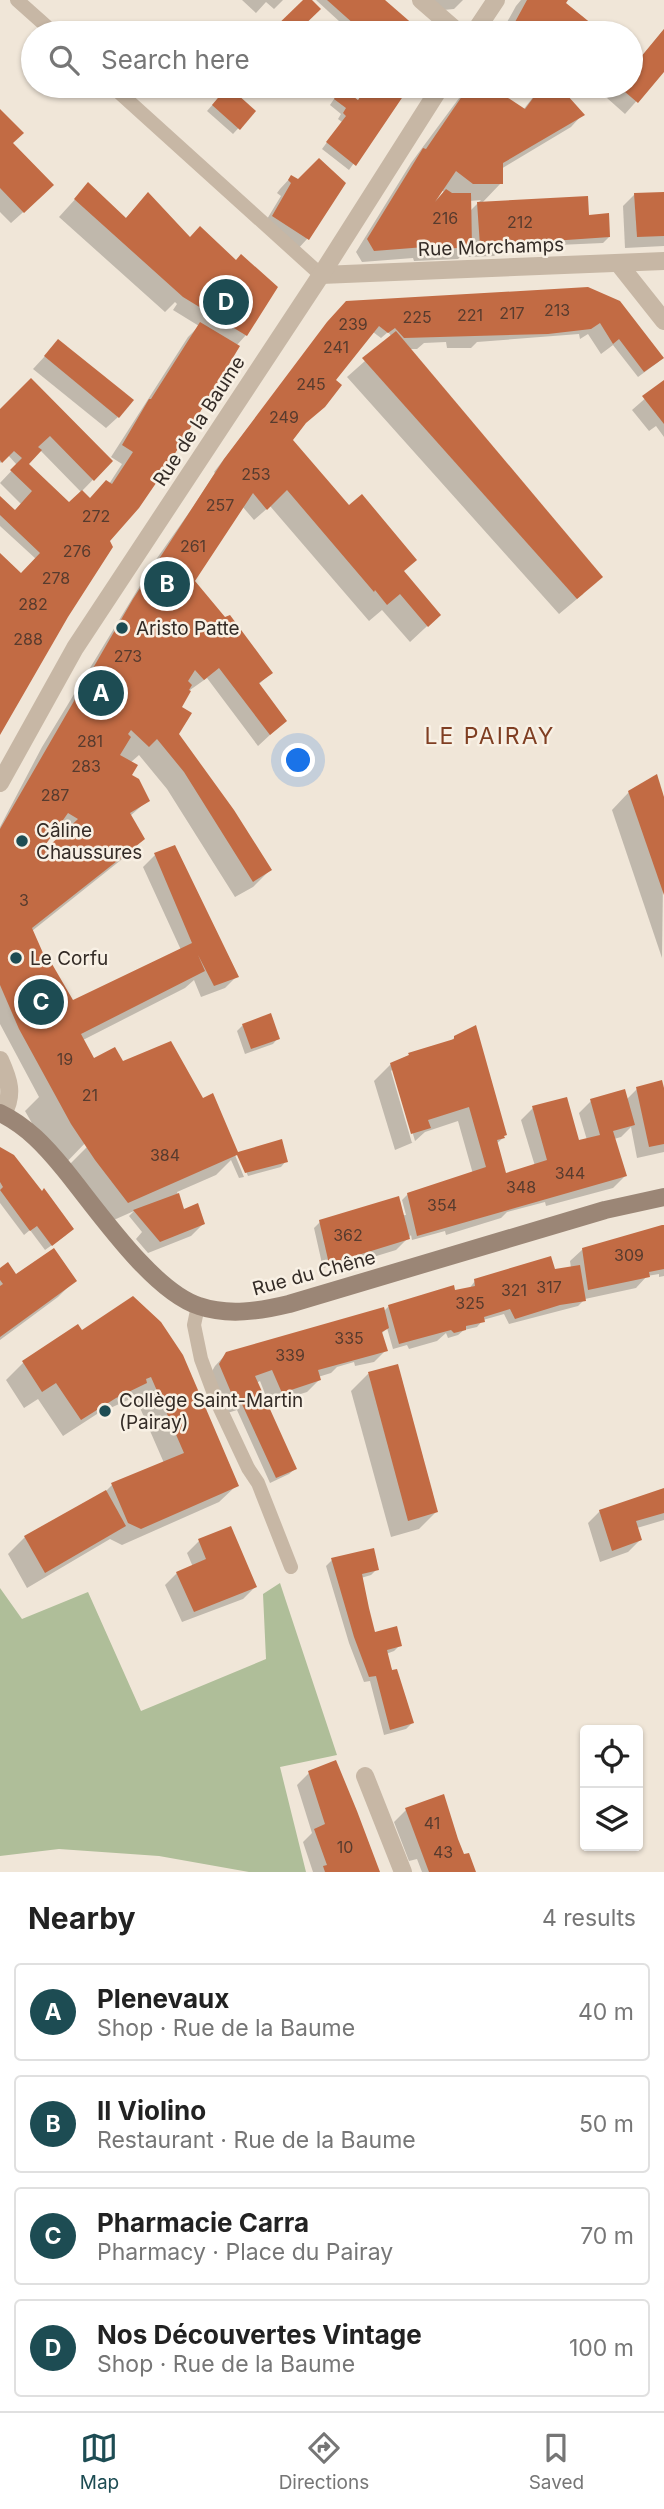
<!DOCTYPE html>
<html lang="en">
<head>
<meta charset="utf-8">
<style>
	:root { --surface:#fff; --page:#f6f6f6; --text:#222; --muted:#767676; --line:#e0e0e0; --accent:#1d4c53 }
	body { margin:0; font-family:Inter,sans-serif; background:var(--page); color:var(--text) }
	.controls { position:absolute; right:21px; bottom:21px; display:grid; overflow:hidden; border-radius:7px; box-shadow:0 2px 5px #0004 }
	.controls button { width:63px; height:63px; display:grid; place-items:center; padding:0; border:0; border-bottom:2px solid var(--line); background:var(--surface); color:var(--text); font:35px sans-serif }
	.you { position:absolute; left:299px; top:761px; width:24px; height:24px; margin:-18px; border:5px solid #fff; border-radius:50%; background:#1a73e8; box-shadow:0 0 0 10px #1a73e833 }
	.badge { display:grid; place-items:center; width:46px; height:46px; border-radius:50%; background:var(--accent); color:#fff; font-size:23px; font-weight:700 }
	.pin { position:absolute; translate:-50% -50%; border:4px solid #fff; box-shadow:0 2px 7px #0006 }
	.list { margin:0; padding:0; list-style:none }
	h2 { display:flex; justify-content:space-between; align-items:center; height:91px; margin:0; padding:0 28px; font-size:30px }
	h2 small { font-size:23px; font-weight:400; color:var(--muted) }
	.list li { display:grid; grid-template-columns:46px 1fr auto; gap:21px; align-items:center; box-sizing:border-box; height:98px; margin:0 14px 14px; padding:0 14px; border:2px solid var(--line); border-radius:7px }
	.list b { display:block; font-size:26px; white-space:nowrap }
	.list p { margin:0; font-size:23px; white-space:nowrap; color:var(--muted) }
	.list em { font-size:23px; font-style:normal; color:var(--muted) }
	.icon { flex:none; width:38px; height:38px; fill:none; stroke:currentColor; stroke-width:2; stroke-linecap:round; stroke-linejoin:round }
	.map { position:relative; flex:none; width:664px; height:1872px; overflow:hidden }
	.search { position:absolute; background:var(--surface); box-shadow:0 2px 5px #0004; left:21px; right:21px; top:21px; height:77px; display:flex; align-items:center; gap:18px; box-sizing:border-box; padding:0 24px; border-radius:38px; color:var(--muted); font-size:26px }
	.sheet { height:539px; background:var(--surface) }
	nav { display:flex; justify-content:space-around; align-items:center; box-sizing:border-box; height:98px; border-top:2px solid var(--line); background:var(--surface); font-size:19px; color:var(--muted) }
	nav a { display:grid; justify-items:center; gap:4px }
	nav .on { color:var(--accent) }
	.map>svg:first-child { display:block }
	.green { fill:#afbe99 }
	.shadow { fill:#0003; fill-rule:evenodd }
	.building { fill:#c26b44; fill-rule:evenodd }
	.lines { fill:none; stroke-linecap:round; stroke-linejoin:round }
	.service { stroke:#c7b7a5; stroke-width:14 }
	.minor { stroke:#c7b7a5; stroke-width:18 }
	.secondary { stroke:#9b8676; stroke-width:18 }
	.poi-dot { fill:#1d4c53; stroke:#f8f0e4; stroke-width:2.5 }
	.labels { text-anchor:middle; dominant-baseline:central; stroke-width:5; stroke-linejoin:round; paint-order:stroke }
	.number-label { font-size:16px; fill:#573b2e }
	.street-label { font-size:19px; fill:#332b26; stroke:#f8f0e4 }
	.poi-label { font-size:19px; fill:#332b26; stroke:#f8f0e4; text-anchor:start }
	.quarter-label { font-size:23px; letter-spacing:2px; fill:#7f3e22; stroke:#f8f0e4 }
</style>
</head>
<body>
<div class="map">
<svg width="664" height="1872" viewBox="0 0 664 1872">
	<rect width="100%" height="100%" fill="#f0e6d8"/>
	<path class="green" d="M280 1583 337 1755 280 1767 306 1872H249L159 1856 59 1849 0 1856V1588L22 1619 88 1592 141 1711 266 1659 263 1594Z"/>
	<g class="shadow">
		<path d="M242 0H283L274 9 266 2 256 13Z"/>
		<path d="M316 0H383L421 33H352Z"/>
		<path d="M431 0H463L454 9 443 10Z"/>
		<path d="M521 0H566L564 3 601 33H501L516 6Z"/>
		<path d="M664 29V70L625 114 607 98 617 86H631V69Z"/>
		<path d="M370 86H408L349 170 322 149 342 122 338 119 341 114 330 105 336 96 357 102Z"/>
		<path d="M468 86H497L494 90 523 110 542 86H557L582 115 571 127 501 169V183L481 204 587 217 609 237 603 243 558 245 552 252 523 254 522 248 501 249 494 256 468 257V249L458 259 414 261 413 258 362 262 356 252 411 163ZM441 190 444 192 435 201ZM481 200 469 212V201Z"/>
		<path d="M506 86H536L524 98Z"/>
		<path d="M222 94 254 111 233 134 207 111Z"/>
		<path d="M0 111 2 153 40 197 11 223 0 212Z"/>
		<path d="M291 177 307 239 296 251 261 229 281 196 277 193 280 189Z"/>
		<path d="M88 185 125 219 148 195 246 335 236 346 107 542 0 731V567L20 575 36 559 0 526V498L14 512 21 504 0 483 17 465 8 455 0 463V411L111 461 81 492 89 500 109 484 122 464 111 457 188 337 199 326 173 310 177 304 175 302 165 312 59 217ZM40 450 82 493 70 505 26 464Z"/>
		<path d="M664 193V246L625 248 623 206 635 194Z"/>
		<path d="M588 289 662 358 657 363 638 377 613 345 601 354 588 334 580 339 579 334 477 342 471 348H447L446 342 424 343 417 349H409L583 594 559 614 347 377 392 337 388 332 381 338 373 332 334 381 291 440 439 615 410 642 382 610 369 621 270 506 254 520 242 506 192 581 271 673 258 685 285 721 258 746 207 678 190 690 180 707 177 733 270 870 253 887 235 897 167 789 139 755 130 763V776L148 800 129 817 143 839 126 856 32 931 64 1006 181 950 143 867 155 855 237 976 225 988 201 997 194 980 185 988 83 1040 85 1064H123L202 1100 237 1154 286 1161 281 1167 248 1176 239 1155H235L244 1177 239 1178 231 1160 216 1175 177 1192 183 1211 203 1224 191 1236 148 1253 136 1239 142 1232 129 1216 134 1211 107 1223 66 1168 93 1141 90 1138 59 1170 25 1111 39 1097 0 1024V827L42 747 155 561 193 507 215 473 214 472 334 316ZM57 826 67 832 49 848 44 844Z"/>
		<path d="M59 341 118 417 106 428 33 369Z"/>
		<path d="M664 382V437L656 426 649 431 632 410Z"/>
		<path d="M629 792 664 803 662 958 612 810Z"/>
		<path d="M243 1025 278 1038 273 1044 245 1054 237 1031Z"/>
		<path d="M455 1037 503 1138 496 1144 505 1177 535 1166 521 1120 533 1108 578 1143 587 1140 579 1113 591 1101 626 1100 637 1089 664 1095V1152L637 1158 631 1127 621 1137 614 1139 625 1176 613 1188 546 1206 545 1202 507 1212 501 1218 446 1235 445 1231 412 1240 411 1235 396 1250 370 1258 369 1254 323 1268 314 1228 320 1222 406 1215 402 1200 408 1194 473 1174 458 1121 425 1132 415 1141 394 1068 391 1071 412 1143 414 1142 395 1150 374 1081 391 1064 409 1055 449 1043Z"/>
		<path d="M0 1149 66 1235 45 1250 30 1230 24 1235 0 1203Z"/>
		<path d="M664 1226V1276L659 1277V1274L647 1276 636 1288 585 1299 578 1306 509 1324 504 1314 483 1320 477 1327 464 1330 458 1335 448 1338 446 1333 437 1341 409 1349 407 1345 393 1349 387 1328 381 1334 386 1350 374 1362 355 1366 354 1362 337 1367 331 1373 318 1377 319 1380 307 1392 269 1404 260 1381 256 1383 295 1469 289 1474 270 1483 237 1410 224 1414 208 1378 215 1366 227 1353 383 1312 389 1306 469 1289 475 1281 571 1268 570 1261 583 1249Z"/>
		<path d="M0 1270 16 1276 75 1280 58 1297 0 1340Z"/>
		<path d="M133 1298 237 1485 219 1502 122 1545 110 1539 27 1588 8 1554 25 1537 104 1493 112 1485 164 1463 134 1394 128 1400 97 1414 63 1436 38 1399 24 1408 6 1380 23 1363 81 1332Z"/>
		<path d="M397 1366 436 1512 419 1529 391 1537 351 1391 368 1374Z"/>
		<path d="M664 1490V1520L637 1528 640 1540 628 1552 600 1562 588 1523 600 1511Z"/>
		<path d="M199 1541 255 1587 243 1599 182 1622 165 1585 177 1573 193 1567 187 1553Z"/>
		<path d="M332 1560 377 1569 371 1575 361 1578 374 1634 400 1645 394 1651 386 1654 412 1723 406 1729 384 1735 370 1681 364 1682 349 1643 326 1566Z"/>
		<path d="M309 1773 378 1872H313L303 1842 312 1833 297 1785Z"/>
		<path d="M406 1810 463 1856 474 1872H422L417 1859 409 1861 394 1822Z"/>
	</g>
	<g class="building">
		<path d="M303 0H312L321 9 296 33H269Z"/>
		<path d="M327 0H385L423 33H364Z"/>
		<path d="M527 0H568L566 3 603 33H572L566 28 562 33H509Z"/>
		<path d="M664 29V72L638 103 618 86H631V69Z"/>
		<path d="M228 86 256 111 240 130 212 105Z"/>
		<path d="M368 86H410L356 166 326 142 346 116 343 113 346 108 334 99 342 88 358 100Z"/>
		<path d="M469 86H499L496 90 525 109 542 86H559L585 115 503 163V184H473L456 171 435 202 446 189 452 193H471L472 247 426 250 425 247 374 251 367 239 423 148 426 149Z"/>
		<path d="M0 109 24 133 13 143 54 185 24 213 0 188Z"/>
		<path d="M319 158 346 183 309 240 272 216 291 183 288 180 291 175 298 179Z"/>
		<path d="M88 182 126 218 148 192 190 237 200 226 236 260 241 254 278 287 247 336 183 297 74 199Z"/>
		<path d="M664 192V236L637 237 634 193Z"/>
		<path d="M588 196 589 215 609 213 610 237 480 246 477 202Z"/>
		<path d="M588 287 620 301 664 358 644 372 619 339 613 344 600 323 591 329 548 334 404 338 395 328 388 333 379 326 336 380 342 385 325 407 306 423 293 440 349 505 362 494 417 560 404 571 441 615 428 627 400 594 387 605 375 590 374 592 287 490 267 510 253 493 195 581 225 617 230 615 273 673 259 683 287 721 270 735 219 668 204 680 195 670 188 681 192 685 189 690 191 691 182 707 192 713 179 734 234 810 272 870 253 882 184 772 157 739 149 747 131 730 128 734 131 737 120 755 138 765 132 775 139 779 150 801 130 813 145 839 32 928 43 953 45 952 73 1000 192 943 154 853 175 845 239 977 214 986 198 955 205 971 81 1034 94 1058 115 1047 123 1061 171 1041 203 1098 213 1093 238 1152 282 1139 288 1162 245 1173 237 1155 128 1203 95 1160 71 1124 19 1029 0 985V829L133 599 224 459 327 322 346 301ZM68 813 78 819 49 846 46 844Z"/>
		<path d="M200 322 240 346 165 470 139 508 110 541 113 547 68 617 0 735V553L21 573 40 553 0 515V496L15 510 32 491 10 470 22 458 14 451 2 463 0 460V409L31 378 113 461 94 481 50 436 38 447 42 450 29 464 69 502 82 490 90 498 106 480 112 484 133 452 122 445 149 399H151Z"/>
		<path d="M396 331 603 577 577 599 362 358Z"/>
		<path d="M58 339 134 400 119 418 44 356Z"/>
		<path d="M664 380V424L642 396Z"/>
		<path d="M657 774 664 797V895L628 791Z"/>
		<path d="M271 1013 280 1039 251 1049 242 1024Z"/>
		<path d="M476 1025 507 1135 504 1136 505 1138 497 1140 506 1173 547 1160 532 1106 567 1097 579 1140 600 1135 590 1099 625 1089 635 1125 613 1131 627 1176 417 1236 407 1193 486 1167 469 1107 428 1120 431 1128 411 1134 390 1063 409 1055 408 1053 454 1039V1036Z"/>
		<path d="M662 1080 664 1088V1144L649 1147 636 1087Z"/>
		<path d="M0 1147 14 1155 42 1191 44 1188 74 1229 52 1246 37 1226 30 1231 0 1190 3 1187 0 1182Z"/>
		<path d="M179 1193 184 1209 198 1203 205 1224 160 1242 133 1210Z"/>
		<path d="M399 1196 410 1239 329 1264 319 1220Z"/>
		<path d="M662 1225H664V1269L649 1272 650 1277 588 1290 582 1248Z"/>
		<path d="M54 1248 77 1281 0 1337V1286L3 1284 0 1280V1268L8 1262 16 1274Z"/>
		<path d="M551 1256 555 1269 580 1265 586 1301 560 1305 515 1319 510 1309 484 1317 485 1322 466 1326V1330L454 1333 451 1330 399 1344 388 1305 454 1285 455 1290 475 1286 474 1279Z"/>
		<path d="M133 1296 161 1322 183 1355 239 1486 141 1529 128 1523 111 1483 184 1453 151 1377 146 1379 147 1383 116 1398 81 1420 56 1383 42 1392 22 1361 78 1324 82 1330Z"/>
		<path d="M384 1307 389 1328 382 1332 388 1351 318 1370 321 1380 282 1393 272 1370 255 1376 297 1469 276 1478 241 1402 236 1404 219 1364 226 1352Z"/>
		<path d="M398 1364 438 1512 408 1521 368 1372Z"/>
		<path d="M664 1488V1513L636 1521 642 1540 612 1551 599 1510Z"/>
		<path d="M106 1490 126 1526 45 1573 24 1536Z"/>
		<path d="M231 1526 257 1587 194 1612 176 1572 206 1559 198 1539Z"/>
		<path d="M374 1548 379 1570 362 1574 369 1608 375 1632 397 1626 402 1646 387 1650 392 1670 397 1669 414 1723 390 1730 376 1676 369 1677 354 1637 331 1558Z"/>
		<path d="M336 1760 357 1811 380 1872H325L323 1866 327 1865 314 1829 325 1824 308 1771Z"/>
		<path d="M444 1794 458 1839 464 1854 469 1853 476 1872H429L405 1808Z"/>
	</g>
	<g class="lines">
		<g class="service">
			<path d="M17 0 54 33"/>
			<path d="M112 86 321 275"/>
			<path d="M198 1306 194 1325 201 1359 217 1402 248 1468 258 1483 291 1567"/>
		</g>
		<g class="minor">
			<path d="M421 0 459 33"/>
			<path d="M474 33 496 0"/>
			<path d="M618 263 664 321"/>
			<path d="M321 275 664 261"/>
			<path d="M0 783 75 648 321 275 441 86"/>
			<path d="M0 1060C9 1080 14 1094 3 1114"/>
			<path d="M365 1776 403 1872"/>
		</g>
		<path class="secondary" d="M0 1113C27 1126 46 1147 64 1169 96 1208 152 1291 199 1306 228 1316 260 1311 289 1304L605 1210 664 1197"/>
	</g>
	<g class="poi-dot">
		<circle cx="122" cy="628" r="7"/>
		<circle cx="22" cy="841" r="7"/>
		<circle cx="16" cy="958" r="7"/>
		<circle cx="105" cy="1411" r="7"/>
	</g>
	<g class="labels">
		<g class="number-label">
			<text x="445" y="218">216</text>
			<text x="520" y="222">212</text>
			<text x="557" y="310">213</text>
			<text x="512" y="313">217</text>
			<text x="470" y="315">221</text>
			<text x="417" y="317">225</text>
			<text x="353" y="324">239</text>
			<text x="336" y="347">241</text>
			<text x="311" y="384">245</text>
			<text x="284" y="417">249</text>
			<text x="256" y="474">253</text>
			<text x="220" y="505">257</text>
			<text x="96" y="516">272</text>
			<text x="193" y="546">261</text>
			<text x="77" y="551">276</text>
			<text x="56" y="578">278</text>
			<text x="33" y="604">282</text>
			<text x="28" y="639">288</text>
			<text x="128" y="656">273</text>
			<text x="90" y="741">281</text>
			<text x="86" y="766">283</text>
			<text x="55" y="795">287</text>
			<text x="24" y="900">3</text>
			<text x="65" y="1059">19</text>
			<text x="90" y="1095">21</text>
			<text x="165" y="1155">384</text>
			<text x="570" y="1173">344</text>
			<text x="521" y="1187">348</text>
			<text x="442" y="1205">354</text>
			<text x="348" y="1235">362</text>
			<text x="629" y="1255">309</text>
			<text x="549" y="1287">317</text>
			<text x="514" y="1290">321</text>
			<text x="470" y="1303">325</text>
			<text x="349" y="1338">335</text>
			<text x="290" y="1355">339</text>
			<text x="432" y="1823">41</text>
			<text x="345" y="1847">10</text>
			<text x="443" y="1852">43</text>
		</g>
		<g class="street-label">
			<text transform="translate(491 247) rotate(-2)">Rue Morchamps</text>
			<text transform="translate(199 421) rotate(-57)">Rue de la Baume</text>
			<text transform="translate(314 1273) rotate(-15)">Rue du Chêne</text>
		</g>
		<g class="poi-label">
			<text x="136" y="628">Aristo Patte</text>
			<text x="36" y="830">Câline<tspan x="36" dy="22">Chaussures</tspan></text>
			<text x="30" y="958">Le Corfu</text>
			<text x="119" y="1400">Collège Saint-Martin<tspan x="119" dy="22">(Pairay)</tspan></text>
		</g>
		<g class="quarter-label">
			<text x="490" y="736">LE PAIRAY</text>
		</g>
	</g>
</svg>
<div class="controls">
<button><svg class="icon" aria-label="locate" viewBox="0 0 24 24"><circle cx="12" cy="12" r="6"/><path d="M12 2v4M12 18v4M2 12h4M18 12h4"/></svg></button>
<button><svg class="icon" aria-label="layers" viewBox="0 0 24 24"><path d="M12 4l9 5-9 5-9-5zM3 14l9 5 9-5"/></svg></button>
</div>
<div class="you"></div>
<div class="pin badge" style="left:101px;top:693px">A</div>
<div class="pin badge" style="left:167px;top:584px">B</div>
<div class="pin badge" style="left:41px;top:1002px">C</div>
<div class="pin badge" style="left:226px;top:302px">D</div>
<div class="search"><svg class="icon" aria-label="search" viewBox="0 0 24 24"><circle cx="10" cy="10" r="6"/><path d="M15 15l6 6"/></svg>Search here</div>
</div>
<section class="sheet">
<h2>Nearby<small>4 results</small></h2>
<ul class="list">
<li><span class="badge">A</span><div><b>Plenevaux</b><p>Shop · Rue de la Baume</p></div><em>40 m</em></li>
<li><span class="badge">B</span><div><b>Il Violino</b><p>Restaurant · Rue de la Baume</p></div><em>50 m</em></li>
<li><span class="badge">C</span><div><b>Pharmacie Carra</b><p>Pharmacy · Place du Pairay</p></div><em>70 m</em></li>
<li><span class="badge">D</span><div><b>Nos Découvertes Vintage</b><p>Shop · Rue de la Baume</p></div><em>100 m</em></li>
</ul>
</section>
<nav>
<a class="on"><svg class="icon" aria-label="map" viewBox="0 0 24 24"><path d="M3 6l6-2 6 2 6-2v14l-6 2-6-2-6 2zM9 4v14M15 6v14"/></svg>Map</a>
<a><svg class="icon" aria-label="directions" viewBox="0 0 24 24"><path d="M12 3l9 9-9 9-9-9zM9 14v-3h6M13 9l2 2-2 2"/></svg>Directions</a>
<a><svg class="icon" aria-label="saved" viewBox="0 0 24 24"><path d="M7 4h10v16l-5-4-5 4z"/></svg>Saved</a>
</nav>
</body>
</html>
